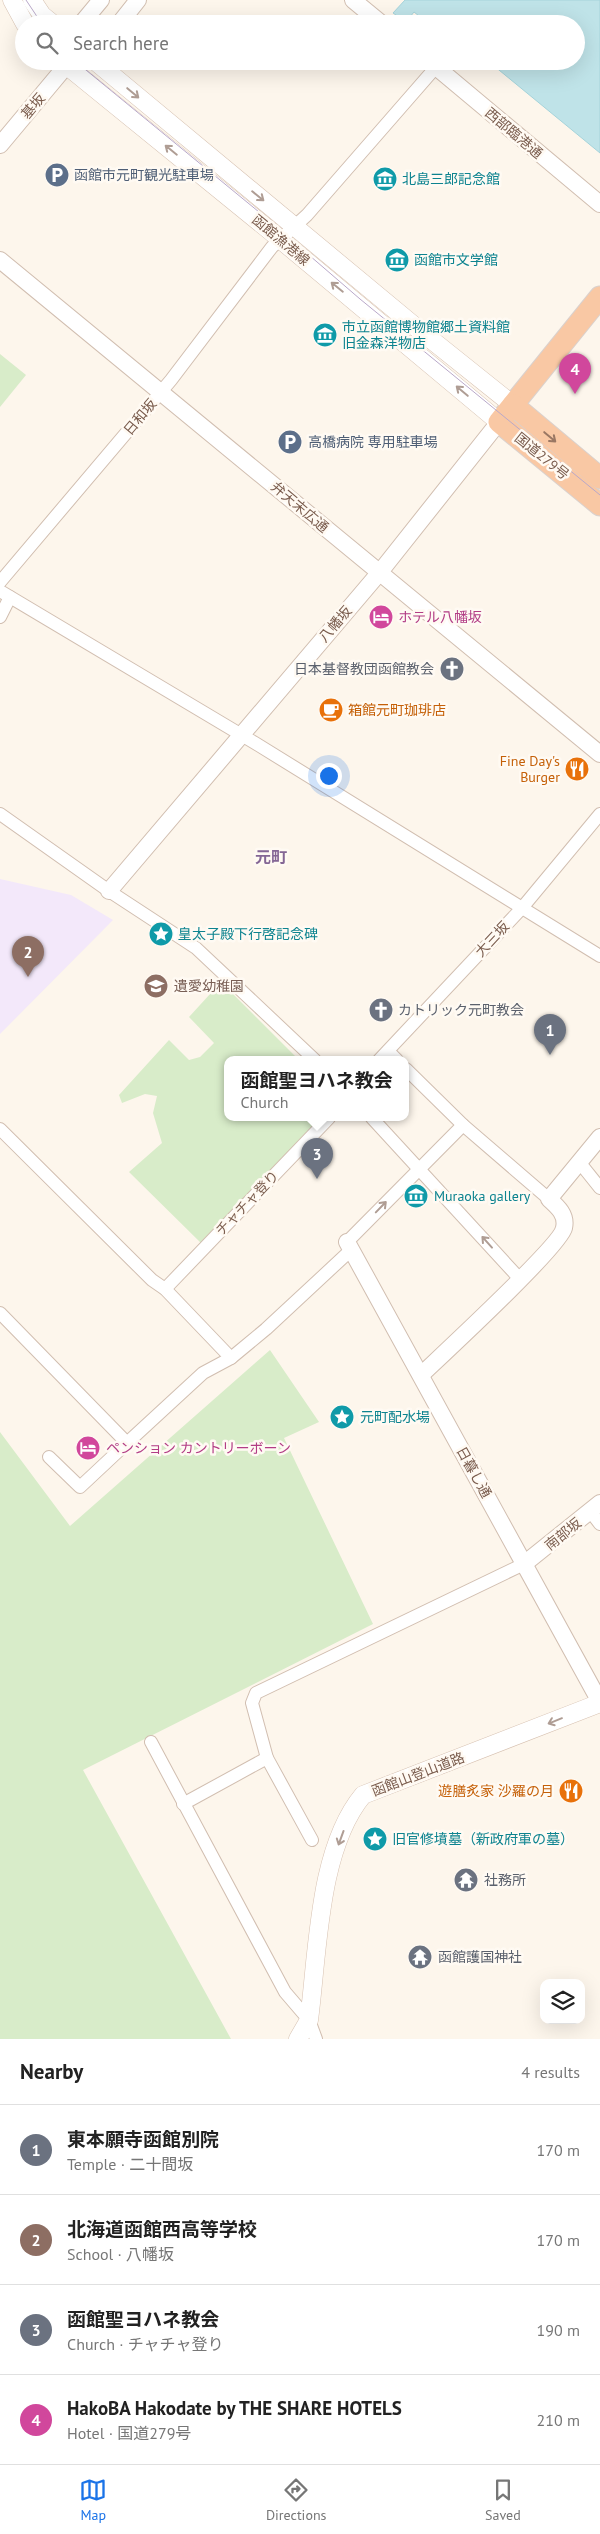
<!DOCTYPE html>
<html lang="en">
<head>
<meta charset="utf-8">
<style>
	:root { --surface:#fff; --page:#f2f2f2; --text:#222; --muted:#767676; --line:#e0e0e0; --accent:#1a73e8 }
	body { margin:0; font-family:"PT Sans","Noto Sans JP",sans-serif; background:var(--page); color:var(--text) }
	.controls { position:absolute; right:15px; bottom:15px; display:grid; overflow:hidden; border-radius:10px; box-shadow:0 5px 20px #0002 }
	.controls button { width:45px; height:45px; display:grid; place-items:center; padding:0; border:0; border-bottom:1px solid var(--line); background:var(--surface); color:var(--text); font:25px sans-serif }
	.you { position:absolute; left:328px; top:775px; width:18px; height:18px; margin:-12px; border:4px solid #fff; border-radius:50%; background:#1a73e8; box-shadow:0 0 0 8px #1a73e833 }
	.badge { display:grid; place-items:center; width:32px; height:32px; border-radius:50%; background:var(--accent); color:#fff; font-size:16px; font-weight:700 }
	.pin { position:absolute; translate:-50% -41px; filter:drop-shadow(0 1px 2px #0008) }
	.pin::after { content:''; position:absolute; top:26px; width:18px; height:15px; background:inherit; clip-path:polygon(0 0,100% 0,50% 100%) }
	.popup { position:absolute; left:224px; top:1056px; width:185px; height:65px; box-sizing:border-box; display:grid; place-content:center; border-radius:10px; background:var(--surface); filter:drop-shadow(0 1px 4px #0005); font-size:16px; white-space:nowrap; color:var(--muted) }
	.popup b { font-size:19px; color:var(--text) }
	.popup::after { content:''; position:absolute; left:50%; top:100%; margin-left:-10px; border:10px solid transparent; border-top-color:var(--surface) }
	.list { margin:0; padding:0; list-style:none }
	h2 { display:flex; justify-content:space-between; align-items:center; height:65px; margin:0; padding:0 20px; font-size:21px }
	h2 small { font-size:16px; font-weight:400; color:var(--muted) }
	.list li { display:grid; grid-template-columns:32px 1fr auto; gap:15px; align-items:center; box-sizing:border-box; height:90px; padding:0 20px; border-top:1px solid var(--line) }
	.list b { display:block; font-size:19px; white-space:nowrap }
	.list p { margin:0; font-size:16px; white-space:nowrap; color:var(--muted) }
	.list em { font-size:16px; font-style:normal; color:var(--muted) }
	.icon { flex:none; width:28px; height:28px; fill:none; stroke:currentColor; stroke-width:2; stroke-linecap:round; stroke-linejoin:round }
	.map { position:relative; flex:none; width:600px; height:2039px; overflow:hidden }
	.search { position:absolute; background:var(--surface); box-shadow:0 5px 20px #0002; left:15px; right:15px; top:15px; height:55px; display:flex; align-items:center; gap:12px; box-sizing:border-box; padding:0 18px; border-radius:28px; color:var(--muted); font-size:19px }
	.sheet { height:425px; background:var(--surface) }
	nav { display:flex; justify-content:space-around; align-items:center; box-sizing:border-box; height:70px; border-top:1px solid var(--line); background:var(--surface); font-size:14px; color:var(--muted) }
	nav a { display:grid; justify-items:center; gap:2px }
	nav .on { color:var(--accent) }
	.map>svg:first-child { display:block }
	.education { fill:#f3e8fa }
	.green { fill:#d8ecc9 }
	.water { fill:#bfe3e8; stroke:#a5d3da }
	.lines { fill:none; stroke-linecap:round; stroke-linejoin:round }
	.minor-casing { stroke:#d1beb0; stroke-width:14 }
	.tertiary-casing { stroke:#d1beb0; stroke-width:18 }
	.secondary-casing { stroke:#d6c0b0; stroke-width:19 }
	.trunk-casing { stroke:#dad1cd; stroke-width:23 }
	.minor { stroke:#fff; stroke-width:12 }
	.tertiary { stroke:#fff; stroke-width:16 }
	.secondary { stroke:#fff; stroke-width:18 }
	.trunk { stroke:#f9c8a4; stroke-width:21 }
	.tram { stroke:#b9a8c9; stroke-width:1 }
	.oneway { stroke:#af9d94 }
	.oneway2 { stroke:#9a7763 }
	.labels { text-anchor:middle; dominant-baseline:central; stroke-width:5; stroke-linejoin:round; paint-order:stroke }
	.street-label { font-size:14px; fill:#7a5c4d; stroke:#fffaf3 }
	.service-label { font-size:14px; fill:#4e5e75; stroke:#fffaf3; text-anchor:start }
	.culture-label { font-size:14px; fill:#0d838f; stroke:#fffaf3; text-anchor:start }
	.hotel-label { font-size:14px; fill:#b23c85; stroke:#fffaf3; text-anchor:start }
	.worship-label { font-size:14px; fill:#5b616d; stroke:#fffaf3; text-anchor:start }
	.food-label { font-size:14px; fill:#c56008; stroke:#fffaf3; text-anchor:end }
	.education-label { font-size:14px; fill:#785e54; stroke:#fffaf3; text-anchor:start }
	.quarter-label { font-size:16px; font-weight:bold; fill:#846695; stroke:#fffaf3 }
</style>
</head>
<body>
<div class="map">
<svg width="600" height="2039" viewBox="0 0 600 2039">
	<rect width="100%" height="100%" fill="#fdf6ec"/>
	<path class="education" d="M0 879 71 895 113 920 0 1034Z"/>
	<g class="green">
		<path d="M0 354 26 375 0 407Z"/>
		<path d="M221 982 299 1060H228V1118H320L202 1244 129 1172 162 1143 153 1113 157 1096 145 1094 122 1103 119 1095 169 1040 189 1060 200 1057 214 1043 189 1017Z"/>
		<path d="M270 1350 319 1422 284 1438 373 1624 83 1770 231 2039H0V1432L70 1526Z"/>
	</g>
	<path class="water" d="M405 0H600V153L488 61H576V24H429L414 12 406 22 393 13Z"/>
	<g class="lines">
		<defs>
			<g id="minor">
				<path d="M0 582 171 380 272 247 307 215 436 67"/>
				<path d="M0 591 255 743 600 956"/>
				<path d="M0 617 10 597"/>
				<path d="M0 814 109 891 196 948 315 1060"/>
				<path d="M388 1051 397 1060"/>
				<path d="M379 1060 522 908 600 814"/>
				<path d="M406 1069 463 1125 549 1199"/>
				<path d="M372 1118 519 1278"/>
				<path d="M0 1129 152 1280 165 1289 231 1358"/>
				<path d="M580 1163 600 1188"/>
				<path d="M347 1242 463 1125"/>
				<path d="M165 1289 329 1118"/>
				<path d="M0 1313 127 1443 203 1373 231 1358 266 1329 351 1250"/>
				<path d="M49 1457 80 1487 127 1443"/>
				<path d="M590 1511 600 1524"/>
				<path d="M151 1742 285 1992 309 2020 316 2039"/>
				<path d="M183 1804 267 1758"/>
				<path d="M312 1840 267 1758 252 1703 256 1693 524 1564"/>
			</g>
			<g id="tertiary">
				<path d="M353 0 382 24"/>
				<path d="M81 24 101 0"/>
				<path d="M119 24 138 0"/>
				<path d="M429 61 600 204"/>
				<path d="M0 145 66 66 78 61"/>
				<path d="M0 260 600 754"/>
				<path d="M109 891 380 572 499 422"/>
				<path d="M347 1242 600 1702"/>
				<path d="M421 1375C442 1355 561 1245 564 1228 567 1215 558 1207 549 1199L600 1137"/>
				<path d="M524 1564 600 1503"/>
			</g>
			<g id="secondary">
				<path d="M12 0 25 24"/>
				<path d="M32 0 42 15 53 24"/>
				<path d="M61 61 269 230 499 422"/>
				<path d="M95 61 418 329 513 405"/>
				<path d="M298 2039 309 2020C318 1952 318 1849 363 1795L600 1703"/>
			</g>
			<g id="trunk">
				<path d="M600 297 499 422 600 505"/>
				<path d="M513 405 600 478"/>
			</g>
		</defs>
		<use href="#minor" class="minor-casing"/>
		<use href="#tertiary" class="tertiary-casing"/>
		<use href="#secondary" class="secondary-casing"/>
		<use href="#trunk" class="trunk-casing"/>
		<use href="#minor" class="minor"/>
		<use href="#tertiary" class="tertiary"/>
		<use href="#secondary" class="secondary"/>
		<use href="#trunk" class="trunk"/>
		<g class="tram">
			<path d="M26 0 42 24"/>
			<path d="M75 61 259 212 360 299 600 495"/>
		</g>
	</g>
	<defs><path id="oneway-shaft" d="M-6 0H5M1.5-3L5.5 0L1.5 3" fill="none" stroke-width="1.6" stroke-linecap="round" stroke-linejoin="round" transform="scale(1.25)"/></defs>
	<g class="oneway">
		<use href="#oneway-shaft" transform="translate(133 93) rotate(40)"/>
		<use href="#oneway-shaft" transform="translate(171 150) rotate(-141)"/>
		<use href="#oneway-shaft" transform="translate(258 196) rotate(39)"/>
		<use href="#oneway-shaft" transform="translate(337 287) rotate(-141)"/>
		<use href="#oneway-shaft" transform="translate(462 391) rotate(-140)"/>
		<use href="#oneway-shaft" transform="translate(381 1207) rotate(-46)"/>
		<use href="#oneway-shaft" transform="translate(487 1242) rotate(-132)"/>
		<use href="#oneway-shaft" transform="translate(555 1721) rotate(158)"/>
		<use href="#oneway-shaft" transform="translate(341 1838) rotate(110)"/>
	</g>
	<use class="oneway2" href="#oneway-shaft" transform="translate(550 437) rotate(40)"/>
	<defs>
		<symbol id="parking-disc" viewBox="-11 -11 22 22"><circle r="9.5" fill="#5c6f8a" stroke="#fffaf3"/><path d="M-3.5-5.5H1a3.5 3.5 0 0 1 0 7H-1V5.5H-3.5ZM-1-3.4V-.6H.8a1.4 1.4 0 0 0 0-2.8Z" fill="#fff"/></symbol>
		<symbol id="museum-disc" viewBox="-11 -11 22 22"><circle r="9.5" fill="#0f9aa8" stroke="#fffaf3"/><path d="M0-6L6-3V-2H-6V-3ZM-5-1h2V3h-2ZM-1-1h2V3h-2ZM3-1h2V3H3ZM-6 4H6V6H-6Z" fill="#fff"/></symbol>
		<symbol id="hotel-disc" viewBox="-11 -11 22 22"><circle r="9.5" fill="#d1479c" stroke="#fffaf3"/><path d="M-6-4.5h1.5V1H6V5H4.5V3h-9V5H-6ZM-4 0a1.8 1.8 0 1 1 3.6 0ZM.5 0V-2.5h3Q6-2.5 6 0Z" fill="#fff"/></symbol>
		<symbol id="church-disc" viewBox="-11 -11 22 22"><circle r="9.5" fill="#6b7280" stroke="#fffaf3"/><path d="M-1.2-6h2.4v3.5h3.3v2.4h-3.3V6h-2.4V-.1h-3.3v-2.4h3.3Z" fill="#fff"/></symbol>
		<symbol id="cafe-disc" viewBox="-11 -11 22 22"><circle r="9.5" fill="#e8710a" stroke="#fffaf3"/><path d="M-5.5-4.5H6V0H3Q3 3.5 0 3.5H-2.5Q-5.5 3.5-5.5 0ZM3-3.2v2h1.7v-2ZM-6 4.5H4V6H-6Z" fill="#fff"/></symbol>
		<symbol id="restaurant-disc" viewBox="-11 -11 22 22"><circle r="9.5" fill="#e8710a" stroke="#fffaf3"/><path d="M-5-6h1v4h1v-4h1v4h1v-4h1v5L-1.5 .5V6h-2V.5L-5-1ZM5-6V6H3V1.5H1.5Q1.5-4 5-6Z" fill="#fff"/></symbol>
		<symbol id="sight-disc" viewBox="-11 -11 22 22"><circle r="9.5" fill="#0f9aa8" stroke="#fffaf3"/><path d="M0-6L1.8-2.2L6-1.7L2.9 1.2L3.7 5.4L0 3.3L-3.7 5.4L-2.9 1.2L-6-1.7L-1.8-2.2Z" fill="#fff"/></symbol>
		<symbol id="school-disc" viewBox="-11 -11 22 22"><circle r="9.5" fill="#8d6e63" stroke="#fffaf3"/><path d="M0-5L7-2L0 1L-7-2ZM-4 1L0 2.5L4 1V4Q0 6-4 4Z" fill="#fff"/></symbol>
		<symbol id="temple-disc" viewBox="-11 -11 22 22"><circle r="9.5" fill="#6b7280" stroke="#fffaf3"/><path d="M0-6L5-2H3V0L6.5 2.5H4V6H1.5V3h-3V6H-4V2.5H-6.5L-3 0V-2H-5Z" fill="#fff"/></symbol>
	</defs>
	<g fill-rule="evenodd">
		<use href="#parking-disc" x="43" y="161" width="28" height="28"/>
		<use href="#museum-disc" x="371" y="165" width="28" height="28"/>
		<use href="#museum-disc" x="383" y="246" width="28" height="28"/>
		<use href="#museum-disc" x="311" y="321" width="28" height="28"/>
		<use href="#parking-disc" x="276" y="428" width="28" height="28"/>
		<use href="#hotel-disc" x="367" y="603" width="28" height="28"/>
		<use href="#church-disc" x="438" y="655" width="28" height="28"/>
		<use href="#cafe-disc" x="317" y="696" width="28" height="28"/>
		<use href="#restaurant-disc" x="563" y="755" width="28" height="28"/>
		<use href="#sight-disc" x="147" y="920" width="28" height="28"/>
		<use href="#school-disc" x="142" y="972" width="28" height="28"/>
		<use href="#church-disc" x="367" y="996" width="28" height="28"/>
		<use href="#museum-disc" x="402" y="1182" width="28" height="28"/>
		<use href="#sight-disc" x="328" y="1403" width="28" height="28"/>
		<use href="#hotel-disc" x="74" y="1434" width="28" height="28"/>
		<use href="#restaurant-disc" x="557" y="1777" width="28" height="28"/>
		<use href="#sight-disc" x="361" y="1825" width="28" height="28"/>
		<use href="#temple-disc" x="452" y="1866" width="28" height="28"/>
		<use href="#temple-disc" x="406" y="1943" width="28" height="28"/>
	</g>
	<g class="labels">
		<g class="street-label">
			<text transform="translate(33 106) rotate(-50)">基坂</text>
			<text transform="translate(514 133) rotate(40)">西部臨港通</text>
			<text transform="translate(281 240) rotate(40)">函館漁港線</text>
			<text transform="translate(140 417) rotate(-50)">日和坂</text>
			<text transform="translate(542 456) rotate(39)">国道279号</text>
			<text transform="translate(300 507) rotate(40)">弁天末広通</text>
			<text transform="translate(335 624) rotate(-49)">八幡坂</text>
			<text transform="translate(492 939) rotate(-47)">大三坂</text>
			<text transform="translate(247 1203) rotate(-46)">チャチャ登り</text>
			<text transform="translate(474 1472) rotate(61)">日暮し通</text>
			<text transform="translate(563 1534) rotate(-39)">南部坂</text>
			<text transform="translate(418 1774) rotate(-21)">函館山登山道路</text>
		</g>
		<g class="service-label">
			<text x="74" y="175">函館市元町観光駐車場</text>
			<text x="308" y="442">高橋病院 専用駐車場</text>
		</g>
		<g class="culture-label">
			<text x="402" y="179">北島三郎記念館</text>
			<text x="414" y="260">函館市文学館</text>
			<text x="342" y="327">市立函館博物館郷土資料館<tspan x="342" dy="16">旧金森洋物店</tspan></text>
			<text x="178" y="934">皇太子殿下行啓記念碑</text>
			<text x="434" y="1196">Muraoka gallery</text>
			<text x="360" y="1417">元町配水場</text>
			<text x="392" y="1839">旧官修墳墓（新政府軍の墓）</text>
		</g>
		<g class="hotel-label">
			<text x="398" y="617">ホテル八幡坂</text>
			<text x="106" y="1448">ペンション カントリーボーン</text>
		</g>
		<g class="worship-label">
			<text x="434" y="669" text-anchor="end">日本基督教団函館教会</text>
			<text x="398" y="1010">カトリック元町教会</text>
			<text x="484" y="1880">社務所</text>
			<text x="438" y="1957">函館護国神社</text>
		</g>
		<g class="food-label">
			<text x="348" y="710" text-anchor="start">箱館元町珈琲店</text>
			<text x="560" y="761">Fine Day's<tspan x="560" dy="16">Burger</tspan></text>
			<text x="554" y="1791">遊膳炙家 沙羅の月</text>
		</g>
		<g class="education-label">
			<text x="174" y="986">遺愛幼稚園</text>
		</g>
		<g class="quarter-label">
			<text x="271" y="857">元町</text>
		</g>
	</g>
</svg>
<div class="controls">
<button><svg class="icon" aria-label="layers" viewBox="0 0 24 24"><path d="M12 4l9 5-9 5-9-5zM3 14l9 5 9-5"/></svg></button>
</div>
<div class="you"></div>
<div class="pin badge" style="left:550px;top:1055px;background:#6b7280">1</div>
<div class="pin badge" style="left:28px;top:977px;background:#8d6e63">2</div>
<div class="pin badge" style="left:317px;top:1179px;background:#6b7280">3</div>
<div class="popup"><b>函館聖ヨハネ教会</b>Church</div>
<div class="pin badge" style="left:575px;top:394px;background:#d1479c">4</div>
<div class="search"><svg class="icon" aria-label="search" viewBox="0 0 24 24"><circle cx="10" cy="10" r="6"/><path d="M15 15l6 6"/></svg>Search here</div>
</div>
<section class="sheet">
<h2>Nearby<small>4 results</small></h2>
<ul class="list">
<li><span class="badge" style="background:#6b7280">1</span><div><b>東本願寺函館別院</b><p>Temple · 二十間坂</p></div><em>170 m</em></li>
<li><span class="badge" style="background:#8d6e63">2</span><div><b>北海道函館西高等学校</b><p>School · 八幡坂</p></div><em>170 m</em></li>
<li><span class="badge" style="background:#6b7280">3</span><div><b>函館聖ヨハネ教会</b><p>Church · チャチャ登り</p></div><em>190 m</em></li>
<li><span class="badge" style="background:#d1479c">4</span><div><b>HakoBA Hakodate by THE SHARE HOTELS</b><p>Hotel · 国道279号</p></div><em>210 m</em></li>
</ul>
</section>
<nav>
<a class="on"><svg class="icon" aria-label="map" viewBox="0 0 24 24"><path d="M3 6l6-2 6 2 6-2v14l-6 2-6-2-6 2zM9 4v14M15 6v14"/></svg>Map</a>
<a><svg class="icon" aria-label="directions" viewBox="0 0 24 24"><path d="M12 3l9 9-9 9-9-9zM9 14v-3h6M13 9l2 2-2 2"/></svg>Directions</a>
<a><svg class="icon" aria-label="saved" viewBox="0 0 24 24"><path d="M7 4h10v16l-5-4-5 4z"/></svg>Saved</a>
</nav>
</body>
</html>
